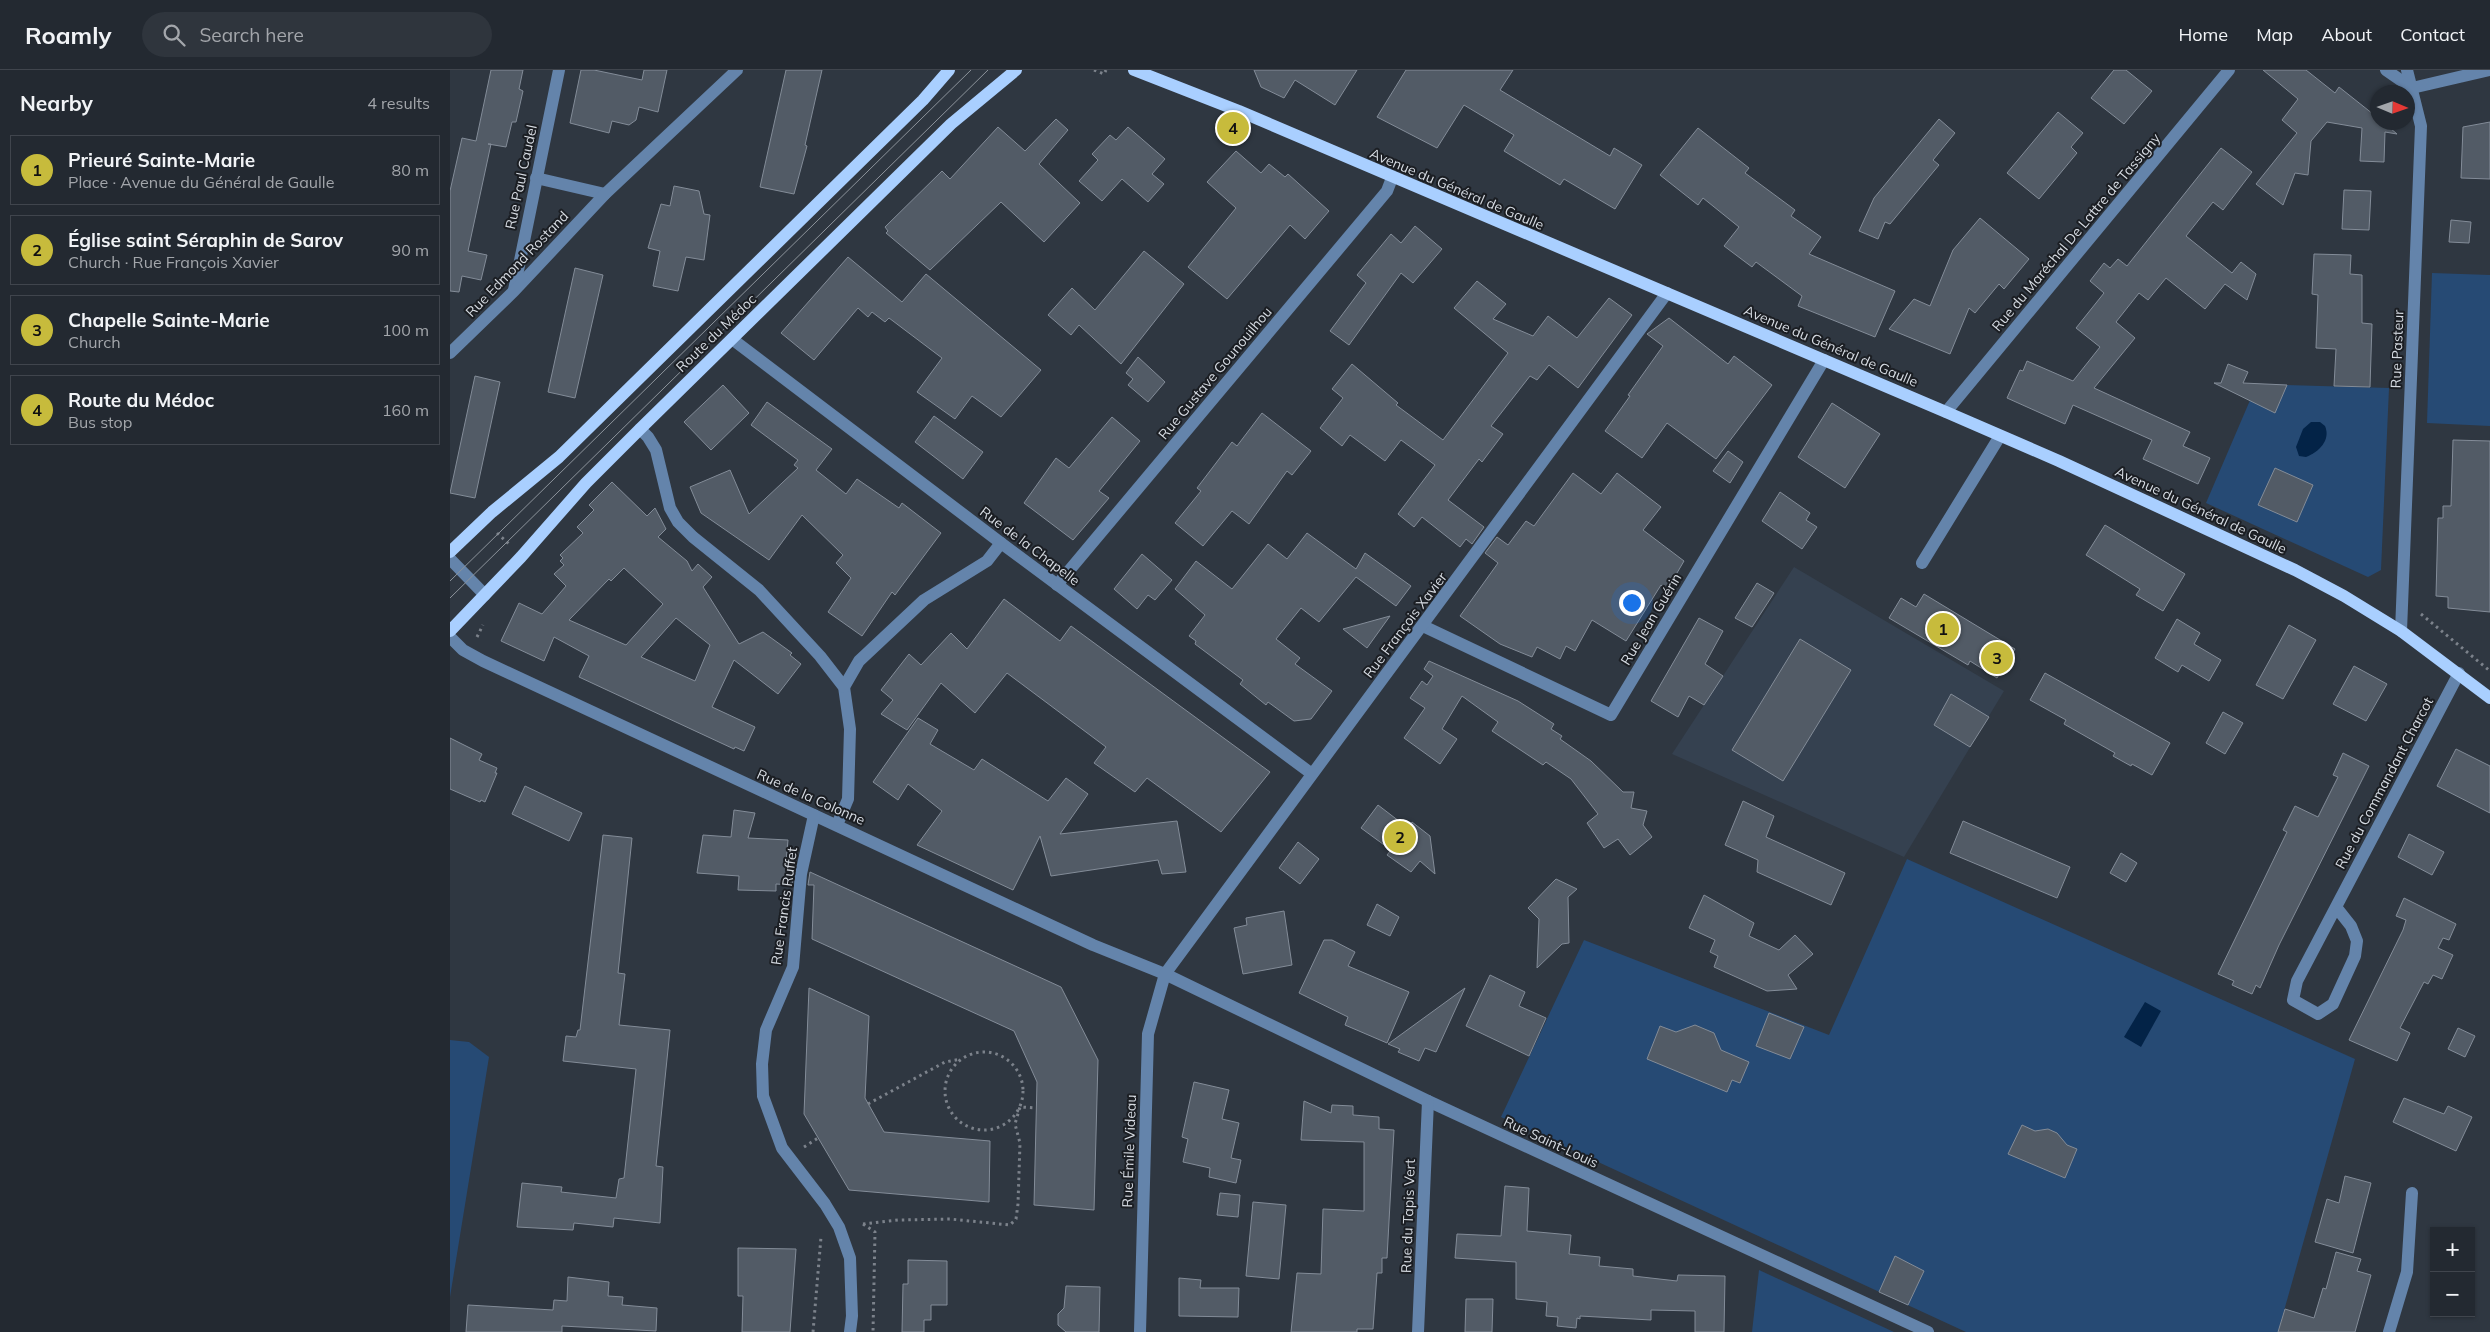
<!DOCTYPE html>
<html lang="en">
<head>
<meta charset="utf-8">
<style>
	:root { --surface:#232931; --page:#2f353d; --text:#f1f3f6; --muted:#a3a6ab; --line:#40454d; --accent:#c7bb3c }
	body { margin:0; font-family:Mulish,sans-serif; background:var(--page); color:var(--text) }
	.controls { position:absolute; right:15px; bottom:15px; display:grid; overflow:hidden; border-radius:0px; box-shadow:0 1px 4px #0004 }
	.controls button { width:45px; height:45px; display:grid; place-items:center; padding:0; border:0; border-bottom:1px solid var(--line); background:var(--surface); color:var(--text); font:25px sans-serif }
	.compass { position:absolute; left:1920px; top:15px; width:45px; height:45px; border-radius:50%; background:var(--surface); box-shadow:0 1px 4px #0004; rotate:92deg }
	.you { position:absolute; left:1181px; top:532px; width:18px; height:18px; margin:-12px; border:4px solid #fff; border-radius:50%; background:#1a73e8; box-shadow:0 0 0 8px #1a73e833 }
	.badge { display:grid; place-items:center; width:32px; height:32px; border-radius:50%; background:var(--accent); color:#111; font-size:16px; font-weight:700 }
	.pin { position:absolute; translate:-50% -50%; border:2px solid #fff; box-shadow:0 1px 5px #0006 }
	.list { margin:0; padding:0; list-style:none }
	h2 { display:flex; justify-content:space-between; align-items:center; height:65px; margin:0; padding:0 20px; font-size:21px }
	h2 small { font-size:16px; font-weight:400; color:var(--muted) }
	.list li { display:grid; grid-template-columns:32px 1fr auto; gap:15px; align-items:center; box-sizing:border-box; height:70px; margin:0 10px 10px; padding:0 10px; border:1px solid var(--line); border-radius:0px }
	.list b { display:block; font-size:19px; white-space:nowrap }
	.list p { margin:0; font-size:16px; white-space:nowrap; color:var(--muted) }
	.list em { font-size:16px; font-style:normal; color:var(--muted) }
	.icon { flex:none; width:28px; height:28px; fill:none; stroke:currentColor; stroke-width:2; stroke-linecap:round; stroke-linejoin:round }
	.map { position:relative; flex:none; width:2040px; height:1262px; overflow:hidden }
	header { display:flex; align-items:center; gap:30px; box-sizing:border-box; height:70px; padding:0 25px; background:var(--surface); border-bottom:1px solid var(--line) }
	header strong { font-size:24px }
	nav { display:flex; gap:28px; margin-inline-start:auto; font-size:18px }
	.search { width:350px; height:45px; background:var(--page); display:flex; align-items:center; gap:12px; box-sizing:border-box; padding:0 18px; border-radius:28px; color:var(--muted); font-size:19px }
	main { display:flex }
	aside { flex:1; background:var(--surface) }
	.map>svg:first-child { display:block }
	.built { fill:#354150 }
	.green { fill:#264a74 }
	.water { fill:#032347 }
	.building { fill:#525b66; stroke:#838c98; fill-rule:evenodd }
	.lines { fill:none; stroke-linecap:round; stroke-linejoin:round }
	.path { stroke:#7c828b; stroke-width:3; stroke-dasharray:2.5 4; stroke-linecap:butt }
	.minor { stroke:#6484ab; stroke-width:12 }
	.major { stroke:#a9cfff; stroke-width:12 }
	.tram { stroke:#8c939b; stroke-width:1 }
	.labels { text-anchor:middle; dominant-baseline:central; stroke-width:4; stroke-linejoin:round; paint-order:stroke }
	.street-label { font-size:14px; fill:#d6dbe2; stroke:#1b1e23 }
</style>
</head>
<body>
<header>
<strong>Roamly</strong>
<div class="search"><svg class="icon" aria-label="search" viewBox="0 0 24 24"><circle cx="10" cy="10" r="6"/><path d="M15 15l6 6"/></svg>Search here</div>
<nav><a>Home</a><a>Map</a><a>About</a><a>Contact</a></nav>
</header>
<main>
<aside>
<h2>Nearby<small>4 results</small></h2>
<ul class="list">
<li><span class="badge">1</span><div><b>Prieuré Sainte-Marie</b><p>Place · Avenue du Général de Gaulle</p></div><em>80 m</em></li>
<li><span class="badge">2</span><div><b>Église saint Séraphin de Sarov</b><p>Church · Rue François Xavier</p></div><em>90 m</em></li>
<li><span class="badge">3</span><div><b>Chapelle Sainte-Marie</b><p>Church</p></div><em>100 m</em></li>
<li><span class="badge">4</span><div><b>Route du Médoc</b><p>Bus stop</p></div><em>160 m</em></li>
</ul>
</aside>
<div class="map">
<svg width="2040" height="1262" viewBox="0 0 2040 1262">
	<rect width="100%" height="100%" fill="#2f3741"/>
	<path class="built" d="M1344 497 1554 621 1454 787 1222 684Z"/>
	<g class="green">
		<path d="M1982 203 2040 205V356L1977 353Z"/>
		<path d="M1807 314 1939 318 1931 500 1918 507 1756 433Z"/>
		<path d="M1457 789 1905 989 1828 1262H1516L1051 1047 1134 870 1379 965Z"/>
		<path d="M0 970 19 972 39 987 0 1227Z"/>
		<path d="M1309 1200 1444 1262H1302Z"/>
	</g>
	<g class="water">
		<path d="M1861 352H1870L1875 356C1881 370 1869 382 1856 387L1849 386 1846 377 1853 359Z"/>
		<path d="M1695 932 1711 941 1691 977 1674 967Z"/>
	</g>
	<g class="building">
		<path d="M41 0H73L69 19 73 21 66 52H62L56 77 38 74H41L18 181 37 185 31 210 12 206 9 222 0 221V121L12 68 26 71Z"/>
		<path d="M131 0H144L192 10 194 0H217L208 42 189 37 186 50 179 55 162 51 159 63 120 53Z"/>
		<path d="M336 0H372L355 75 357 76 344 124 310 117Z"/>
		<path d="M804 0H907L885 35 845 10 834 28 811 17Z"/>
		<path d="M956 0H1063L1050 20 1160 86 1164 78 1192 95 1165 139 1114 109 1110 115 1054 81 1064 65 1014 35 987 78 927 47Z"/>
		<path d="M1664 0H1676L1702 21 1674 54 1641 28Z"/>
		<path d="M1813 0H1856L1885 23 1889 17 1928 48V52H1933L1947 64 1935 62 1934 92 1910 91 1912 58 1877 52 1861 71 1858 105 1845 103 1833 135 1806 114 1847 63 1832 50 1848 29Z"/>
		<path d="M1608 42 1633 63 1621 77 1627 83 1589 129 1557 103Z"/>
		<path d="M606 49 618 60 589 94 630 133 594 172 551 132 480 200 436 163 438 161 435 157 492 101 500 109 548 57 575 81Z"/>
		<path d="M1489 49 1505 63 1483 90 1489 95 1440 154 1435 152 1428 169 1409 161 1424 128Z"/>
		<path d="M2040 52V109L2011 108 2013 57Z"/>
		<path d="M678 57 715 89 702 104 714 114 698 132 672 109 652 131 629 111 648 90 642 84 660 65 666 70Z"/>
		<path d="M1248 58 1299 98 1295 103 1345 140 1341 146 1371 167 1359 184 1445 221 1425 267 1348 236 1352 226 1306 192 1302 197 1274 176 1289 157 1253 128 1248 135 1210 105Z"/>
		<path d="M1771 78 1802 102 1773 140 1763 132 1736 166 1782 203 1791 192 1806 204 1797 230 1775 214 1755 239 1716 208 1698 230 1689 223 1666 252 1685 268 1644 318 1740 362 1733 376 1760 388 1748 414 1693 389 1702 370 1623 335 1615 354 1557 328 1570 300 1573 301 1577 291 1623 311 1650 277 1626 258 1654 223 1640 211 1654 193 1660 198 1668 189 1677 196Z"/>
		<path d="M786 81 811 103 819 94 835 107 838 104 879 141 855 169 840 155 777 229 738 197 786 138 757 112Z"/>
		<path d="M224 116 249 121 254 144 260 145 254 190 236 187 228 221 203 216 210 181 198 178 211 134 220 136Z"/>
		<path d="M1894 120 1921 121 1919 160 1892 159Z"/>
		<path d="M1530 148 1579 189 1554 219 1549 214 1525 243 1519 238 1500 284 1439 259 1464 229 1480 236 1503 180Z"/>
		<path d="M2001 150 2021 152 2019 173 1999 172Z"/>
		<path d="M965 156 992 179 963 213 951 203 899 275 880 261 916 213 907 205 941 164 951 173Z"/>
		<path d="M694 181 734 214 671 294 629 255 621 265 598 245 622 218 645 240Z"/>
		<path d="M1864 184 1901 185 1900 204 1912 205V253L1922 254 1920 317 1884 316 1886 279 1866 278 1868 225 1862 224Z"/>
		<path d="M398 187 452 232 476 204 591 300 551 347 522 326 505 349 467 322 492 288 439 248 435 252 422 242 418 247 408 238 364 290 331 263Z"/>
		<path d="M125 198 153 205 125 328 98 322Z"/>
		<path d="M1027 211 1056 234 1043 249 1083 266 1098 246 1127 268 1159 228 1182 245 1128 318 1099 295 1087 310 1080 306 1041 356 1053 364 1032 392 1029 389 998 430 1034 457 1022 474 1016 469 1010 477 972 447 964 457 948 444 985 395 951 370 935 391 900 365 892 376 870 358 893 328 882 319 902 294 948 333 946 335 993 370 1058 283 1004 238Z"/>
		<path d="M1219 248 1278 294 1284 286 1322 315 1266 389 1217 353 1192 388 1155 361 1180 326 1178 325 1213 276 1197 264Z"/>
		<path d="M688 287 715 312 698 332 678 315 683 309 676 303Z"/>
		<path d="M1778 294 1798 302 1793 313 1837 315 1825 343 1764 313H1771Z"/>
		<path d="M25 306 50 312 25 428 0 423Z"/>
		<path d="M273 315 299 343 261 380 234 352Z"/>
		<path d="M317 332 382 379 366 400 396 424 407 409 449 438 452 433 491 463 445 525 442 522 412 566 378 542 401 508 386 493 393 485 352 445 319 490 251 443 240 417 280 400 299 444 348 398 344 395 348 390 301 355Z"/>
		<path d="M1382 333 1430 364 1395 418 1348 387Z"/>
		<path d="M812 343 861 381 842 405 837 401 799 454 782 441 753 476 725 453 751 421 747 418 782 372 787 376Z"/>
		<path d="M484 346 533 382 513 409 465 372Z"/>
		<path d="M662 347 690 371 649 421 659 428 623 470 574 433 606 388 619 398Z"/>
		<path d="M2003 370 2040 371V542L1998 538V527L1986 526 1988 448H1993V436H2001Z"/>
		<path d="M1278 381 1293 392 1280 413 1263 401Z"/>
		<path d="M1825 398 1863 415 1847 452 1808 435Z"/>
		<path d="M1123 403 1151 424 1167 403 1211 437 1193 460 1234 491 1217 520 1211 515 1176 571 1142 550 1125 581 1116 576 1110 589 1087 577 1082 587 1050 574 1010 546 1048 493 1035 483 1047 467 1058 475 1076 451 1084 456Z"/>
		<path d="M162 412 197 446 205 438 216 459 208 467 237 491 242 501 248 494 262 507 253 517 289 574 313 562 342 583 340 585 351 594 328 624 284 590 262 637 305 657 294 681 285 677 284 679 129 607 139 586 104 567 94 591 51 571 69 533 92 544 116 516 104 504 114 495 110 491 113 488 110 485 133 463 127 457 144 440 139 435ZM174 498 213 534 176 575 119 550 159 509 161 511ZM226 548 260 575 245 611 191 587Z"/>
		<path d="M1330 422 1360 443 1356 450 1367 457 1352 479 1312 451Z"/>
		<path d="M1655 455 1735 504 1713 541 1686 525 1690 519 1636 485Z"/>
		<path d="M857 463 906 499 915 483 961 516 946 536 906 507 869 552 851 538 826 569 850 588 845 594 882 621 861 649 844 651 818 632 816 635 790 614 793 610 745 574 746 571 739 566 755 545 725 519 746 491 782 519 818 474 837 489Z"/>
		<path d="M692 484 722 510 705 530 698 525 687 539 664 519Z"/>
		<path d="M1307 513 1324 523 1302 557 1285 548Z"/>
		<path d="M1474 524 1565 579 1547 608 1520 591 1518 595 1439 548 1451 528 1466 537Z"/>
		<path d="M554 529 610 571 621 556 820 702 771 762 697 708 685 722 644 693 656 677 557 603 525 643 491 613 457 660 431 644 443 630 431 620 459 584 471 595 501 563 517 579Z"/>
		<path d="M940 546 917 578 893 559Z"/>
		<path d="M1249 548 1273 561 1255 594 1273 606 1254 635 1239 626 1228 647 1201 631Z"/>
		<path d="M1727 549 1750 563 1744 574 1771 590 1759 611 1732 595 1728 602 1705 588Z"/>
		<path d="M1839 555 1866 570 1833 629 1806 615Z"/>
		<path d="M1350 569 1401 600 1333 711 1282 680Z"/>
		<path d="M979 591 1068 631 1104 654 1101 659 1112 666 1110 669 1141 691 1173 722H1184L1181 738 1197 741 1193 755 1202 767 1180 785 1168 769 1154 778 1137 753 1148 744 1121 709 1096 692 1093 695 1042 661 1048 652 1012 626 992 659 1007 669 990 694 954 668 975 638 960 628 972 611 977 615 983 606 974 599Z"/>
		<path d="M1904 596 1937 614 1916 651 1883 634Z"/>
		<path d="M1595 603 1720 673 1702 705 1682 694 1681 696 1663 686 1665 683 1614 654 1616 650 1580 630Z"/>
		<path d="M1501 624 1539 647 1520 677 1484 655Z"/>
		<path d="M1773 642 1793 653 1775 684 1756 673Z"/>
		<path d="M468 648 488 660 480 674 524 700 532 689 598 731 616 708 638 724 610 764 727 751 736 802 712 804 708 790 601 806 590 766 563 820 467 775 492 741 458 714 448 730 423 712Z"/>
		<path d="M0 668 32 684 29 690 47 698 45 703H47L35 732 31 730 30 732 0 719Z"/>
		<path d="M2006 679 2040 696V743L1987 716Z"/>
		<path d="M1893 683 1919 696 1829 875 1810 918 1806 915 1802 924 1782 915 1784 911 1768 904 1837 762 1833 760 1845 736 1868 747 1888 707 1883 705Z"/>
		<path d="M75 716 132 743 119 771 62 744Z"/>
		<path d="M1293 731 1324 746 1316 767 1395 803 1381 835 1307 802 1308 790 1275 775Z"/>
		<path d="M928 735 958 758 962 752 980 766 985 804 970 791 961 802 937 785 941 780 911 758Z"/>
		<path d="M284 740 305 743 298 768 338 770 336 792 345 795 342 815 326 814V821L288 820 289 806 247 803 253 765 281 767Z"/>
		<path d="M1513 751 1620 797 1607 828 1500 783Z"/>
		<path d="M1959 764 1994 782 1982 805 1948 787Z"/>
		<path d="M153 765 182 768 168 903 175 904 169 955 220 960 206 1096 213 1097 210 1153 164 1148 163 1157 124 1153 123 1160 67 1157 72 1113 112 1117 111 1122 166 1128 169 1109 174 1108 186 999 113 991 116 966 126 967 128 960H130Z"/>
		<path d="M848 772 869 789 850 814 829 798Z"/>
		<path d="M1671 783 1687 793 1676 812 1660 803Z"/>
		<path d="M360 802 611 917 648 990 644 1140 584 1135 587 1012 564 961 362 869 364 815H358Z"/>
		<path d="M1106 809 1127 819 1118 827 1119 873 1112 874 1087 898 1089 849 1078 838Z"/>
		<path d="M1254 825 1304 853 1299 866 1329 880 1345 865 1363 884 1338 905 1347 919 1317 921 1264 897 1268 886 1260 882 1265 870 1239 858Z"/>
		<path d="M1954 828 2006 854 1999 870 1993 868 1988 878 2003 885 1992 909 1983 905 1978 914 1974 912 1950 958 1960 963 1947 991 1899 970 1953 860 1956 850 1946 846Z"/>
		<path d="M927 834 949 847 940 866 917 855Z"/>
		<path d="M834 841 842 895 793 904 784 858 797 855 796 848Z"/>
		<path d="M874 870H882L905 882 898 896 959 922 937 973 895 955 898 947 849 923Z"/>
		<path d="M1040 905 1075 922 1069 936 1096 948 1079 986 1016 956Z"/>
		<path d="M359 918 419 946 415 1028 434 1062 540 1071 539 1132 399 1120 354 1044Z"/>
		<path d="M1015 918 986 982 975 978 969 991 948 982 950 979 938 974Z"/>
		<path d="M1319 943 1354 957 1340 989 1306 976Z"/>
		<path d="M1245 955 1264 963 1271 980 1299 992 1290 1013 1282 1010 1277 1022 1197 989 1210 956 1226 962Z"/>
		<path d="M2008 958 2025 966 2015 987 1998 979Z"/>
		<path d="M744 1012 779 1020 772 1049 789 1053 781 1088 791 1090 786 1113 759 1107 760 1098 733 1092 738 1069 732 1067Z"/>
		<path d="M1954 1028 1994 1044 1998 1036 2022 1047 2006 1081 1943 1052Z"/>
		<path d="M854 1031 881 1043 882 1035 903 1036V1045L929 1047V1059L944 1060 937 1188H932V1203H927L923 1259H907V1262H841L847 1203 871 1204 873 1139 914 1141V1072L851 1070Z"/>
		<path d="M1572 1055 1585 1061 1598 1059 1607 1063 1617 1075 1627 1079 1615 1108 1558 1084Z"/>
		<path d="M1895 1106 1921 1113 1903 1183 1865 1172 1877 1129 1889 1133Z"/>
		<path d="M1055 1116 1079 1118 1077 1161 1121 1165 1119 1184 1150 1187 1149 1196 1183 1199V1206L1227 1211 1228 1205 1275 1206 1274 1262H1245V1241L1201 1240V1250L1130 1246V1249L1127 1248 1126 1258 1107 1256 1108 1247 1096 1246 1097 1232 1066 1229V1192L1005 1188 1007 1164 1051 1166Z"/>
		<path d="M770 1123 790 1125 788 1147 767 1145Z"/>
		<path d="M803 1132 836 1135 829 1209 796 1206Z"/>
		<path d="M288 1178 346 1179 340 1262H292L293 1226H288Z"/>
		<path d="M1886 1182 1911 1189 1907 1201 1921 1205 1905 1262H1828L1835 1239 1864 1248 1873 1218 1876 1219Z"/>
		<path d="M1445 1186 1474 1201 1458 1235 1429 1222Z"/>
		<path d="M458 1190 497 1191V1235H481V1250H474V1262H452L453 1214H458Z"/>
		<path d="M118 1207 159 1212 158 1226 173 1227 172 1235 207 1238 206 1261 112 1256V1262H16L18 1235 103 1240 104 1230 117 1231Z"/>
		<path d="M729 1208 751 1210 750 1218H789L788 1247 729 1246Z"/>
		<path d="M616 1216 650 1217 649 1262H616L608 1255V1244L614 1238Z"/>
		<path d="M1016 1229H1043L1042 1262H1015Z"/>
	</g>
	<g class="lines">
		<g class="path">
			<path d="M644 0 654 4 656 0"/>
			<path d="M47 463 59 474"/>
			<path d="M1971 544 2040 601"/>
			<path d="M27 567 33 555"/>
			<circle cx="534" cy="1021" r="39"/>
			<path d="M418 1034 495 992 511 989"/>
			<path d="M354 1077 368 1068"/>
			<path d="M413 1154 448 1150 500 1149 560 1155 566 1149 568 1134 570 1073 565 1054 570 1037 587 1038"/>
			<path d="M413 1154 425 1162 423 1262"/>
			<path d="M363 1262 371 1167"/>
		</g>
		<g class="minor">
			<path d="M1936 0 1962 18"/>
			<path d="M1962 18 2039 0"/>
			<path d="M86 108 155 124"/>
			<path d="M64 220 109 0"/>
			<path d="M282 269 551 473 862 704"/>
			<path d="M0 283 64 221 155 124 287 0"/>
			<path d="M1496 342 1779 0"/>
			<path d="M190 359 198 367 206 380 220 438 228 452 243 467 309 520 370 586 394 617 400 659 398 729 387 755"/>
			<path d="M0 489 35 525"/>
			<path d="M1472 493 1550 366"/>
			<path d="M607 515 937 121 942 108"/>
			<path d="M973 556 1161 645 1374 290"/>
			<path d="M1951 561 1971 56 1957 0"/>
			<path d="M0 567 13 580 33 591 643 875 715 904 978 1031 1478 1262"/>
			<path d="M394 617 409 591 474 530 537 491 551 473"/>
			<path d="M364 745 351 804 343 897 316 960 312 994 313 1026 332 1078 375 1134 389 1157 400 1188 402 1246 400 1262"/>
			<path d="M1886 837 1901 856 1907 871 1905 886 1883 934 1868 944 1843 930 1847 911 2009 603"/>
			<path d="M690 1262 698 964 715 904 1217 223"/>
			<path d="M968 1262 978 1031"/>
			<path d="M1939 1262 1957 1202 1962 1123"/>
		</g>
		<g class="major">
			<path d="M684 0 789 41 1496 342 1609 391 1845 500 1894 526 1951 561 2040 628"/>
			<path d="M0 482 42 442 109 387 473 30 499 0"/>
			<path d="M0 561 71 487 136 413 190 359 501 54 566 0"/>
		</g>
		<g class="tram">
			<path d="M0 511 521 0"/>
			<path d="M0 528 538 0"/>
		</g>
	</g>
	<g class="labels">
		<g class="street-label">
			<text transform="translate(71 107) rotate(-78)">Rue Paul Caudel</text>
			<text transform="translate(1007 119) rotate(23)">Avenue du Général de Gaulle</text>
			<text transform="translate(1626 162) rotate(-50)">Rue du Maréchal De Lattre de Tassigny</text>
			<text transform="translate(67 194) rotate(-46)">Rue Edmond Rostand</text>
			<text transform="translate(266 263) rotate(-44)">Route du Médoc</text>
			<text transform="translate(1381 276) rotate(23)">Avenue du Général de Gaulle</text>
			<text transform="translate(1947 279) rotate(-88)">Rue Pasteur</text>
			<text transform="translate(765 303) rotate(-50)">Rue Gustave Gounouilhou</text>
			<text transform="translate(1751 440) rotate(25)">Avenue du Général de Gaulle</text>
			<text transform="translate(580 476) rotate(37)">Rue de la Chapelle</text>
			<text transform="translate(1201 549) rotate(-59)">Rue Jean Guérin</text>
			<text transform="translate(955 555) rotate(-53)">Rue François Xavier</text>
			<text transform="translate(1934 713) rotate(-62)">Rue du Commandant Charcot</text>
			<text transform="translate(361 727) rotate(24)">Rue de la Colonne</text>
			<text transform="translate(334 836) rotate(-82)">Rue Francis Ruffet</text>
			<text transform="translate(1101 1072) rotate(25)">Rue Saint-Louis</text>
			<text transform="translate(679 1081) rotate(-88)">Rue Émile Videau</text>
			<text transform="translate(958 1146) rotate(-88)">Rue du Tapis Vert</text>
		</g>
	</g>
</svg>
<div class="controls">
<button>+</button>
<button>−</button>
</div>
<svg class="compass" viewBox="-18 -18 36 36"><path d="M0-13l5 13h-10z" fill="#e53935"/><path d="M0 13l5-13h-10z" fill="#a3a6ab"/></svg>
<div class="you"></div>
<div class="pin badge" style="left:1493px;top:559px">1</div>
<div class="pin badge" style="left:950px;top:767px">2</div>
<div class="pin badge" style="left:1547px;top:588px">3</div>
<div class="pin badge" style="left:783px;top:58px">4</div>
</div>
</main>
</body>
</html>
